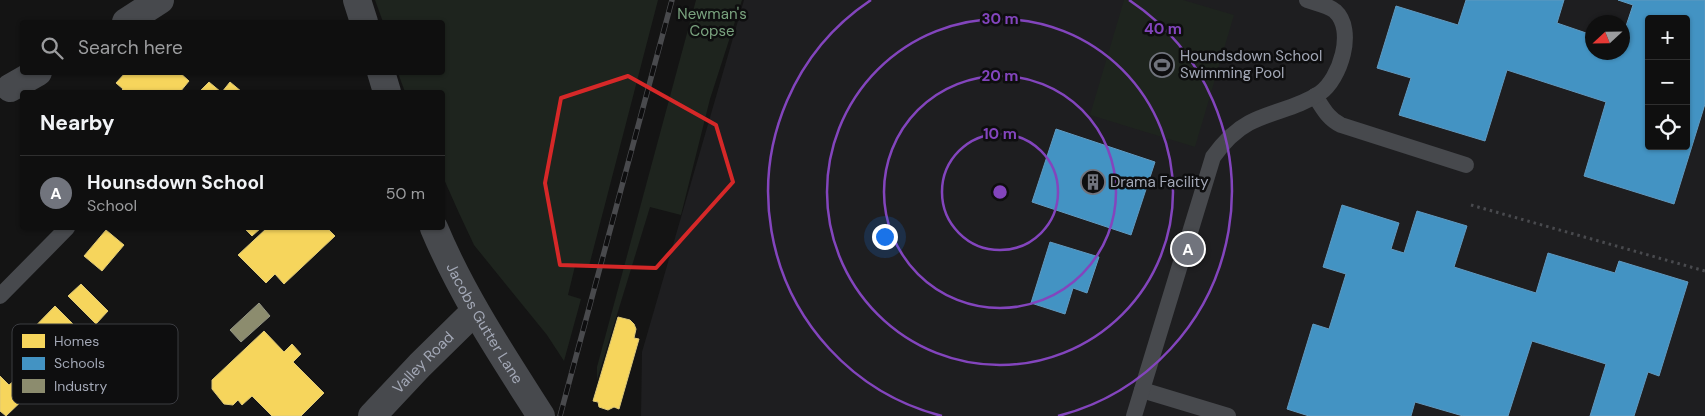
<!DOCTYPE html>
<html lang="en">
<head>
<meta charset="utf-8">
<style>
	:root { --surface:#0f0f0f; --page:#181818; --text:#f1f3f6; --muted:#9b9c9e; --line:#2f2f2f; --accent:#71747d }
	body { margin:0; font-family:"DM Sans",sans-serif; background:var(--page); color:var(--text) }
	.controls { position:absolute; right:15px; top:15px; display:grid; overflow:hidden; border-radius:5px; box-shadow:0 1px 4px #0004 }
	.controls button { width:45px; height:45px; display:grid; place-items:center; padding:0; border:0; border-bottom:1px solid var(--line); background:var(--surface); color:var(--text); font:25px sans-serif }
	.compass { position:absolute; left:1585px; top:15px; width:45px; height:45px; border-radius:50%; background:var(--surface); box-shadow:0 1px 4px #0004; rotate:248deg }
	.you { position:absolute; left:884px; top:236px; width:18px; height:18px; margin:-12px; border:4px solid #fff; border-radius:50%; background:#1a73e8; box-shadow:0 0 0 8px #1a73e833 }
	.badge { display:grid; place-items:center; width:32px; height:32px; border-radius:50%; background:var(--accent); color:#fff; font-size:16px; font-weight:700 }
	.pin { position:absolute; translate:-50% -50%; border:2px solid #fff; box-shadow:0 1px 5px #0006 }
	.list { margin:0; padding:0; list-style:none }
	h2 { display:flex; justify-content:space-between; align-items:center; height:65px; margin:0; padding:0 20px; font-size:21px }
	h2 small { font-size:16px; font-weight:400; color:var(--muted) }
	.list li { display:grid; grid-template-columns:32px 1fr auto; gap:15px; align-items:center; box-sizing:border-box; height:75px; padding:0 20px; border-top:1px solid var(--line) }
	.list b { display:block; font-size:19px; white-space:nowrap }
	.list p { margin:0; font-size:16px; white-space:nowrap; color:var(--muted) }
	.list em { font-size:16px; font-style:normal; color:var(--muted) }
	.icon { flex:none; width:28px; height:28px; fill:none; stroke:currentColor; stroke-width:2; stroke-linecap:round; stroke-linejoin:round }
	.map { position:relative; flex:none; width:1705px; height:416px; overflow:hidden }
	.search { position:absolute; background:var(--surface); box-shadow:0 1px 4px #0004; left:20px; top:20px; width:425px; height:55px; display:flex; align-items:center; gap:12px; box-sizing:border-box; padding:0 18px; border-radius:5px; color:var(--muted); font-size:19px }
	.panel { position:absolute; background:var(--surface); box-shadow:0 1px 4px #0004; left:20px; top:90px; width:425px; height:140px; border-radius:5px }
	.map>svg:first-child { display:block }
	.built { fill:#1e1e20; fill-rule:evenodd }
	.green { fill:#1e241e }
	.homes { fill:#f6d55c; stroke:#ddc877 }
	.schools { fill:#4393c3; stroke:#6099bf; fill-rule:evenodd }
	.industry { fill:#8c8c6e; stroke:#939484 }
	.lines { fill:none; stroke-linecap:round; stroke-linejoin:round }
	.path { stroke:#494a4e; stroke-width:3; stroke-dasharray:2.5 4; stroke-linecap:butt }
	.service { stroke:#47494d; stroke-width:16 }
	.minor { stroke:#47494d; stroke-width:28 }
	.rail-casing { stroke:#494a4d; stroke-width:5.5 }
	.rail { stroke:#0e0e0f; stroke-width:4; stroke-dasharray:11; stroke-linecap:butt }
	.marked { fill:none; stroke:#d62828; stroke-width:4; stroke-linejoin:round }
	.ring { fill:none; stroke:#8345bd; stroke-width:2.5 }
	.labels { text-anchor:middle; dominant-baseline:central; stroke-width:5; stroke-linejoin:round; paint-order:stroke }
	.park-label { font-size:15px; fill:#79a27e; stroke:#0e0e0f }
	.poi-label { font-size:15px; fill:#a3a8b6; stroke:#0e0e0f; text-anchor:start }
	.street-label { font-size:15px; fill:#a3a8b6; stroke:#0e0e0f }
	.key { fill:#0e0e0f; stroke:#3b3c41; stroke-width:1 }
	.key-label { font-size:14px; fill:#a3a8b6 }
	.centre { fill:#8345bd; stroke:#0e0e0f; stroke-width:2.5 }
	.ring-label { font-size:15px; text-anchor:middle; font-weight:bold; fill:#8345bd; stroke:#0e0e0f; stroke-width:5; stroke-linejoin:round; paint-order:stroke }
</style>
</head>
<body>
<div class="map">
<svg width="1705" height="416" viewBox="0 0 1705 416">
	<rect width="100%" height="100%" fill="#141414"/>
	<path class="built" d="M744 0H1705V416H641L642 352ZM1649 19H1686V146H1649ZM1592 22H1622V52H1592Z"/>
	<g class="green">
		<path d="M375 0H658L589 266H575L568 295 581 299 564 361 547 335 474 245 459 213 443 177 442 92H405L398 73 442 72V22H383Z"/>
		<path d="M696 0H742L710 99 681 215 650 207 597 380V367Z"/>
		<path d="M1124 0H1183L1234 15 1195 147 1090 115Z"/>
	</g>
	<g class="homes">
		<path d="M126 72H179L189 81 180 92H120L123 89 116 83Z"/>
		<path d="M209 82 221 92H199Z"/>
		<path d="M230 82 242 92H222Z"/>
		<path d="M244 228H261L252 236Z"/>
		<path d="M267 228H327L335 236 284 284 275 274 266 283 238 255Z"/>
		<path d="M106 230 124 245 102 271 84 256Z"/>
		<path d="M81 284 108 311 96 324 68 296Z"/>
		<path d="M55 306 79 330 43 365 20 342Z"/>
		<path d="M618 317 630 320 634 324 636 329 634 338 639 339 619 409 614 407 608 410 599 407 598 402 593 401Z"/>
		<path d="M264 331 284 352 292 344 301 354 293 362 324 393 301 416H272L252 396 242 405 238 400 233 405 224 404 212 389V380Z"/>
		<path d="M0 376 9 385 16 379 30 393 6 416 0 411Z"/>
	</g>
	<g class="schools">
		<path d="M1466 0H1564L1557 23 1592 35V52H1622V38L1633 5 1618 0H1705V104L1674 204 1584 176 1606 102 1507 70 1485 141 1399 115 1411 78 1377 68 1396 6 1458 25ZM1649 19H1686V146H1649Z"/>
		<path d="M1056 129 1155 162 1131 235 1032 202Z"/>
		<path d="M1342 205 1399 223 1391 249 1404 253 1417 211 1467 226 1454 267 1536 293 1548 253 1615 273 1619 261 1688 282 1659 376 1648 372 1634 416H1590L1606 364 1532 341 1508 416H1463L1415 402 1411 416H1309L1287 409 1313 324 1329 329 1346 274 1323 267Z"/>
		<path d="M1050 242 1099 257 1087 293 1073 288 1065 314 1031 303Z"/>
	</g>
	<path class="industry" d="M259 303 270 316 241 342 230 330Z"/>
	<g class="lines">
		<path class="path" d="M1471 205 1705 271"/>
		<g class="service">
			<path d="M1315 96C1323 108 1328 119 1341 125L1466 165"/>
			<path d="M0 296 67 228"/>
			<path d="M1142 390 1228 416"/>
			<path d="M1134 416 1213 157C1223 143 1234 131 1249 123 1272 111 1298 108 1320 93 1340 79 1356 30 1335 11 1328 5 1316 3 1307 0"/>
		</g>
		<g class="minor">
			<path d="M357 0 364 22"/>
			<path d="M126 22 160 0"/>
			<path d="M381 72 387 92"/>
			<path d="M10 88 38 72"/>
			<path id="s1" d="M434 228C462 295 502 355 541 416"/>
			<path id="s2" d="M372 416 420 365 475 311"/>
		</g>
		<defs>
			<path id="rail" d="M560 416 672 0"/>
		</defs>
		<use href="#rail" class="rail-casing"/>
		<use href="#rail" class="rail"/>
	</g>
	<path class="marked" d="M628 76 716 125 733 182 656 268 560 265 545 183 561 98Z"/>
	<g class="ring">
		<circle cx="1000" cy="192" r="58"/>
		<circle cx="1000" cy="192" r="116"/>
		<circle cx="1000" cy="192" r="173"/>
		<path d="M942 416A231 231 0 0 1 871 0M1129 0A231 231 0 0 1 1058 416"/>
	</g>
	<defs>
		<symbol id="stadium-ring" viewBox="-11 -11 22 22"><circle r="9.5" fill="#0e0e0f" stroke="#71747d" stroke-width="1.5"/><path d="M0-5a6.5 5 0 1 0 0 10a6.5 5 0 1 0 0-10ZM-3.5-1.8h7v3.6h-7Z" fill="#71747d"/></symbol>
		<symbol id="building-ring" viewBox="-11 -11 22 22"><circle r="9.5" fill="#0e0e0f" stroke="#71747d" stroke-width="1.5"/><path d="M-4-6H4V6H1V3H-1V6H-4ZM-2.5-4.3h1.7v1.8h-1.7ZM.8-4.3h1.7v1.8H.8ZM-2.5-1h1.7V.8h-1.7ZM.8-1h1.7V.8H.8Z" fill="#71747d"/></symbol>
	</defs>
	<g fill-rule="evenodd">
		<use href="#stadium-ring" x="1148" y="51" width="28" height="28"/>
		<use href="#building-ring" x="1079" y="168" width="28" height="28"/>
	</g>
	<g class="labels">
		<g class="park-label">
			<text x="712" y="14">Newman's<tspan x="712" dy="17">Copse</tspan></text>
		</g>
		<g class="poi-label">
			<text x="1180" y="56">Houndsdown School<tspan x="1180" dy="17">Swimming Pool</tspan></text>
			<text x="1110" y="182">Drama Facility</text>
		</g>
		<g class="street-label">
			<text stroke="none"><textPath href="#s1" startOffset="108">Jacobs Gutter Lane</textPath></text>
			<text stroke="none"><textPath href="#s2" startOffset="74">Valley Road</textPath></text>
		</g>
	</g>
	<rect x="12" y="324" width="166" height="80" rx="8" class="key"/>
	<rect x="22" y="334" width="23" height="14" fill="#f6d55c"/>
	<rect x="22" y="357" width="23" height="13" fill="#4393c3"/>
	<rect x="22" y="379" width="23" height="14" fill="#8c8c6e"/>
	<g class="key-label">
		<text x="54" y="346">Homes</text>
		<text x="54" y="368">Schools</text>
		<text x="54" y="391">Industry</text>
	</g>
	<circle cx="1000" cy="192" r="8" class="centre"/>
	<g class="ring-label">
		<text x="1000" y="24">30 m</text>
		<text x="1163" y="34">40 m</text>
		<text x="1000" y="81">20 m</text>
		<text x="1000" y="139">10 m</text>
	</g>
</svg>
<div class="controls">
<button>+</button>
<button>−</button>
<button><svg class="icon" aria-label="locate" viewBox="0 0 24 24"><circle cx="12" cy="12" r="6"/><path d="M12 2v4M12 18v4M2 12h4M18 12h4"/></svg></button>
</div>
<svg class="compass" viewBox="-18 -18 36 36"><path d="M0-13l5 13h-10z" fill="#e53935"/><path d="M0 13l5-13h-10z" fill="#9b9c9e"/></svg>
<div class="you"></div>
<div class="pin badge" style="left:1188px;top:249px">A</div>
<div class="search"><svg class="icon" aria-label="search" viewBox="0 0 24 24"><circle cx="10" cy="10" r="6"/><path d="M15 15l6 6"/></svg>Search here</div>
<section class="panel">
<h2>Nearby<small></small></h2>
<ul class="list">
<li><span class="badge">A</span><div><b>Hounsdown School</b><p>School</p></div><em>50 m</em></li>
</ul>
</section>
</div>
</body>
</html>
